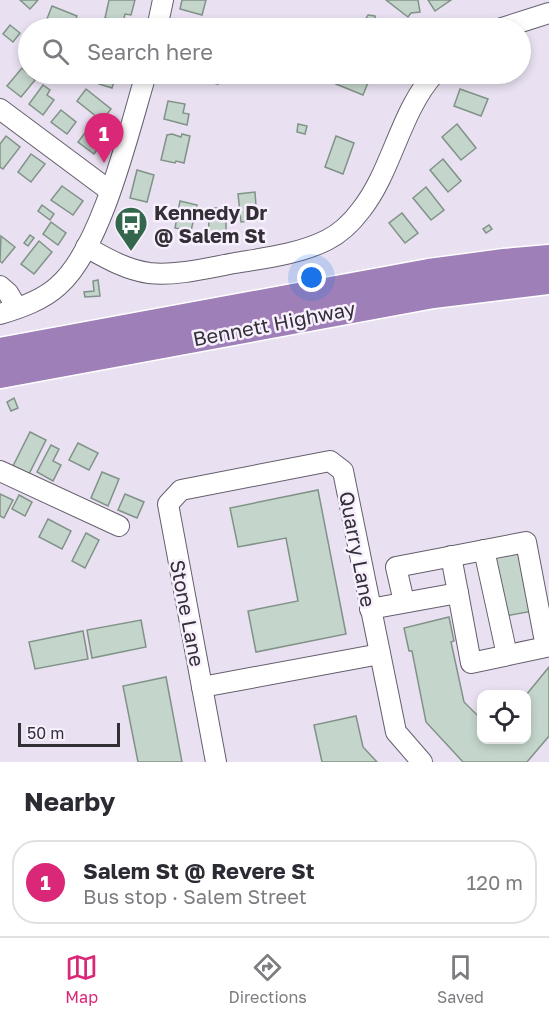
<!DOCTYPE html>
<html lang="en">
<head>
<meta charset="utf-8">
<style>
	:root { --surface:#fff; --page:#f7f7f7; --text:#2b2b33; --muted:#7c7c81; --line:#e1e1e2; --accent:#db2777 }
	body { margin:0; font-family:"Golos Text",sans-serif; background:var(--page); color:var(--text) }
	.controls { position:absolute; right:18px; bottom:18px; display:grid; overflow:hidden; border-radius:12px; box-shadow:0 3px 9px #0003 }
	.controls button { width:54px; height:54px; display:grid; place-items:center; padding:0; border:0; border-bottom:2px solid var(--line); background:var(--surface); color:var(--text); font:30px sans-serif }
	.scale { position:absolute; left:18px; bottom:15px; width:102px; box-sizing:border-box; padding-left:6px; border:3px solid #322f35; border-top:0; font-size:16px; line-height:21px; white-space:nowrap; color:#322f35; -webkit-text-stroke:4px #f7eefe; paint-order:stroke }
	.you { position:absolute; left:312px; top:278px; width:21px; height:21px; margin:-15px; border:4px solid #fff; border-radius:50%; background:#1a73e8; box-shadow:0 0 0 9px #1a73e833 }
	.badge { display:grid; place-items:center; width:39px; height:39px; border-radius:50%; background:var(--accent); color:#fff; font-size:20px; font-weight:700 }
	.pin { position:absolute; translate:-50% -50px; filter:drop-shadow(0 2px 3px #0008) }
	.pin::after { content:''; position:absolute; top:32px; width:21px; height:18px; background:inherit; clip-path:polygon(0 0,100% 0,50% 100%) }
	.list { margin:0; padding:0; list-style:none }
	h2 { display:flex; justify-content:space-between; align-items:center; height:78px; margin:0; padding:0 24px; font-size:26px }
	h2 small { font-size:20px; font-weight:400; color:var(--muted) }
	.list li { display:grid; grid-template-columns:39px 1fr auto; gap:18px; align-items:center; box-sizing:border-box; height:84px; margin:0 12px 12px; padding:0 12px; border:2px solid var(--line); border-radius:24px }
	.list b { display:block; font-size:22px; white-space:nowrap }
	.list p { margin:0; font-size:20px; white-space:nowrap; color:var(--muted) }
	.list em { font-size:20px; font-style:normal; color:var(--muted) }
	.icon { flex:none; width:33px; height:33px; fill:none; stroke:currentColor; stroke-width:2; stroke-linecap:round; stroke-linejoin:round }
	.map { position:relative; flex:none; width:549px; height:762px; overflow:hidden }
	.search { position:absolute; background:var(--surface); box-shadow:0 3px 9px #0003; left:18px; right:18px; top:18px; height:66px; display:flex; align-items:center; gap:15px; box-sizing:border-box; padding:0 21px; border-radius:33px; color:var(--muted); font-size:22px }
	.sheet { height:174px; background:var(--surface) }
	nav { display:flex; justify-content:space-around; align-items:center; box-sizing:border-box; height:84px; border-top:2px solid var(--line); background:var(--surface); font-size:16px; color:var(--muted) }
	nav a { display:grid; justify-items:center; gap:3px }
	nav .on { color:var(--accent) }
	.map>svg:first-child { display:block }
	.building { fill:#c4d5cb; stroke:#819288; stroke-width:1.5 }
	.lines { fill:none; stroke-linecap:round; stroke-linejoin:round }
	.minor-casing { stroke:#655e6c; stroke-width:22 }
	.highway-casing { stroke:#fff; stroke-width:31 }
	.minor { stroke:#fff; stroke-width:20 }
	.highway { stroke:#9f7fb8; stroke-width:28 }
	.labels { text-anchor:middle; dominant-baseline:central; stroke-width:5; stroke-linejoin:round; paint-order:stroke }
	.poi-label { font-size:20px; font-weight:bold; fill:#322f35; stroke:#f7eefe; text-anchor:start }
	.street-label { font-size:20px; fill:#322f35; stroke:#f7eefe }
</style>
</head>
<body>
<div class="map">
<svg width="549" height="762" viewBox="0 0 549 762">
	<rect width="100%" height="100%" fill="#e9e1f1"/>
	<g class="building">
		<path d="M20 0H38L30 9Z"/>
		<path d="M109 0H135L131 15 125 14 123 22 105 18Z"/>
		<path d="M182 0H206L202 15 180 9Z"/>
		<path d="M386 0H418L420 12 411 13 408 17Z"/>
		<path d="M428 0H451L435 11Z"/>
		<path d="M52 6 77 16 72 28H57L45 24Z"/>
		<path d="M368 15 375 16 376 22 372 28H360Z"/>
		<path d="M101 22 122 28H99Z"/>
		<path d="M10 25 20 33 13 42 3 34Z"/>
		<path d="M22 68 35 80 21 97 7 86Z"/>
		<path d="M92 74H120L119 76 116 75 112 88 99 84 101 76Z"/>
		<path d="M173 74H221L218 84Z"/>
		<path d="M341 74H353L369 80 363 95 336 84Z"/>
		<path d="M43 85 50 90 47 95 54 100 43 115 29 104Z"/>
		<path d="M86 89 111 109 102 121 77 101Z"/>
		<path d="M460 89 488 99 481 116 454 106Z"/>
		<path d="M168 101 185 104 183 113 189 114 187 125 164 119Z"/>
		<path d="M61 110 76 122 67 134 51 122Z"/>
		<path d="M298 124 307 126 305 134 297 132Z"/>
		<path d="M457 124 476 148 461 160 442 137Z"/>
		<path d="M88 129 103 141 94 154 78 142Z"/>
		<path d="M172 134 181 137 182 134 190 136 184 163 176 161 175 163 161 160 167 135Z"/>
		<path d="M6 136 20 147 3 169 0 167V144Z"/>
		<path d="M336 136 354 143 343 174 325 167Z"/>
		<path d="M31 154 45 164 31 182 18 172Z"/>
		<path d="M443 159 461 181 448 192 430 170Z"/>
		<path d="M137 170 154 175 147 202 130 198Z"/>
		<path d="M62 186 83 201 73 215 51 200Z"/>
		<path d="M426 187 444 210 431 220 413 198Z"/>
		<path d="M255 192 257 220 241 222 238 194Z"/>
		<path d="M180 201 197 205 191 231 175 228Z"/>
		<path d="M42 205 54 214 50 220 38 211Z"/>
		<path d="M210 208H226V235H208Z"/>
		<path d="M402 213 418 233 405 243 389 223Z"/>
		<path d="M51 222 66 233 58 245 43 234Z"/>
		<path d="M489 225 492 229 486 233 483 229Z"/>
		<path d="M30 235 34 238 28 246 24 243Z"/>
		<path d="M1 236 15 247 2 263 0 261Z"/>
		<path d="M39 241 52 252 34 274 21 264Z"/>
		<path d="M98 280 100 296 85 297 84 292 94 291 93 281Z"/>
		<path d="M14 398 18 408 11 411 7 402Z"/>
		<path d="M30 432 46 440 29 474 13 466Z"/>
		<path d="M78 443 98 453 89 470 69 460Z"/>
		<path d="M51 445 59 449 53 461 61 465 53 481 37 472Z"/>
		<path d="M102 472 119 479 108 506 91 498Z"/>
		<path d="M318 490 346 634 256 652 248 611 298 601 286 538 238 547 230 508Z"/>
		<path d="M0 494 13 500 4 518 0 516Z"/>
		<path d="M125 494 144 502 137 518 118 510Z"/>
		<path d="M19 495 32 502 25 516 12 509Z"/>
		<path d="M48 519 71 531 62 549 39 537Z"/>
		<path d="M86 533 99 540 85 568 72 561Z"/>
		<path d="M521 550 533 611 505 616 494 556Z"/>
		<path d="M449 617 454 641 451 642 464 702 482 720V740H526V695L549 667V736L527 762H463L426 722 412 651H409L404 628Z"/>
		<path d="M141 620 146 647 92 658 87 630Z"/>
		<path d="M83 631 88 659 35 669 29 642Z"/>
		<path d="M166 677 182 762H138L123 686Z"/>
		<path d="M356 716 363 747 377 762H322L314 725Z"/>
	</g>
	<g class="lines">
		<defs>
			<g id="minor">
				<path d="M157 28 163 0"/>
				<path d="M502 28 549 13"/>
				<path d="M0 109 110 191"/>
				<path d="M86 247C106 258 126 270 149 273 177 276 207 268 235 263 265 258 299 254 327 240 341 233 352 222 361 210 392 171 400 112 434 74"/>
				<path d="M0 286 8 293 17 308"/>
				<path d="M0 314C20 308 43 300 58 286 102 248 129 130 146 74"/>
				<path d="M0 471 119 526"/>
				<path d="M484 550 507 655"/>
				<path d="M451 556 458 593"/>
				<path d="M370 609 458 593 471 663 546 647 526 542 396 567 404 602"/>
				<path d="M202 687 380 654"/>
				<path d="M216 762 168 504 181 490 330 461 343 471 396 732 422 762"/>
			</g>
			<g id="highway">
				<path d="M0 352 429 273 504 263 549 259"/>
				<path d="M0 374 433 294 549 280"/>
			</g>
		</defs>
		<use href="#minor" class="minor-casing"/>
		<use href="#highway" class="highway-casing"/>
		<use href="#minor" class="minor"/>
		<use href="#highway" class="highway"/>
	</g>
	<defs>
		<symbol id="bus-pin" viewBox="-11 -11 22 30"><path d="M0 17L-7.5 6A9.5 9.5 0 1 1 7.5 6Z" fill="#32674d" stroke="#f7eefe"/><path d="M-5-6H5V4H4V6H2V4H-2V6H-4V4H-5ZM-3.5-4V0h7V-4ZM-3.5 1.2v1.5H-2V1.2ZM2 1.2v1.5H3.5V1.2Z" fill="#fff"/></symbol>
	</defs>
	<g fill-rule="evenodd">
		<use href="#bus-pin" x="112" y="204" width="38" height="52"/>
	</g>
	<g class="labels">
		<g class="poi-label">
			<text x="154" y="212">Kennedy Dr<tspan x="154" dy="23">@ Salem St</tspan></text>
		</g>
		<g class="street-label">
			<text transform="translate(274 323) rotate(-11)">Bennett Highway</text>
			<text transform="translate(358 549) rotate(79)">Quarry Lane</text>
			<text transform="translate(188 613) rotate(79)">Stone Lane</text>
		</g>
	</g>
</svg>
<div class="controls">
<button><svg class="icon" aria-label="locate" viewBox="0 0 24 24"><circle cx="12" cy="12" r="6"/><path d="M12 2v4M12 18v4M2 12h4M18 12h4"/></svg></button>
</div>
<div class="scale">50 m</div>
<div class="you"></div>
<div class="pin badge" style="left:104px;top:163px">1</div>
<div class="search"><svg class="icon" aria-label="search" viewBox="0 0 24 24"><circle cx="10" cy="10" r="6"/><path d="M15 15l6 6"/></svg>Search here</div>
</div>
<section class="sheet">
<h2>Nearby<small></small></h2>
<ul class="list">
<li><span class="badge">1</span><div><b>Salem St @ Revere St</b><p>Bus stop · Salem Street</p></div><em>120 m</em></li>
</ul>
</section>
<nav>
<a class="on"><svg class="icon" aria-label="map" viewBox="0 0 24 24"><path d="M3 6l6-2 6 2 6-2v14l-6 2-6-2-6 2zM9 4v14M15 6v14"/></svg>Map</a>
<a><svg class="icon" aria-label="directions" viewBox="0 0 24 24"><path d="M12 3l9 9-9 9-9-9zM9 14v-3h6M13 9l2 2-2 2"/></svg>Directions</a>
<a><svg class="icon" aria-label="saved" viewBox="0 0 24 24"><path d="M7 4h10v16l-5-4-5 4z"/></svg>Saved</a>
</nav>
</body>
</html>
